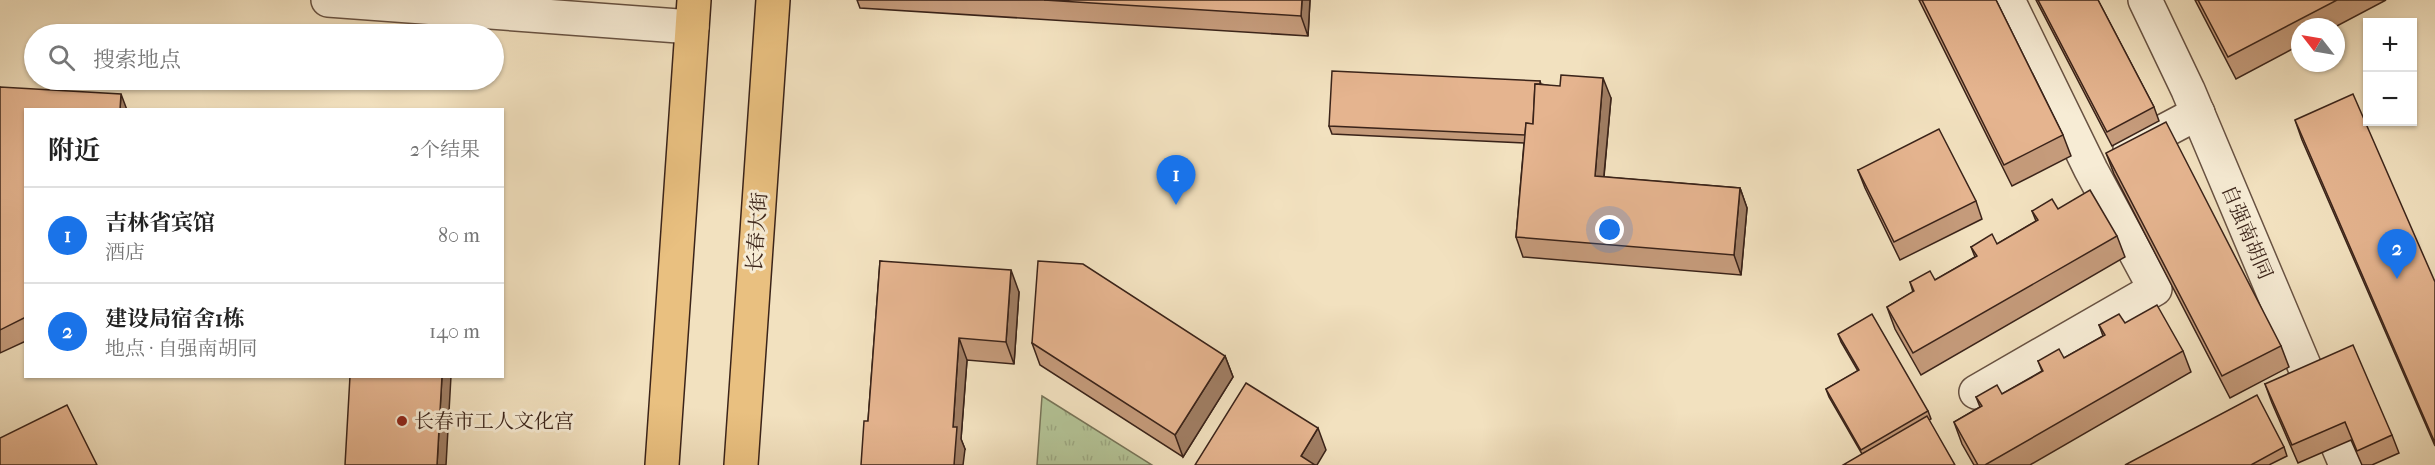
<!DOCTYPE html>
<html lang="zh">
<head>
<meta charset="utf-8">
<style>
	:root { --surface:#fff; --page:#f2f2f2; --text:#222; --muted:#767676; --line:#e0e0e0; --accent:#1a73e8 }
	body { margin:0; font-family:"IM FELL French Canon","Noto Serif SC",serif; background:var(--page); color:var(--text) }
	.controls { position:absolute; right:18px; top:18px; display:grid; overflow:hidden; border-radius:0px; box-shadow:0 2px 4px #0004 }
	.controls button { width:54px; height:54px; display:grid; place-items:center; padding:0; border:0; border-bottom:2px solid var(--line); background:var(--surface); color:var(--text); font:30px sans-serif }
	.compass { position:absolute; left:2291px; top:18px; width:54px; height:54px; border-radius:50%; background:var(--surface); box-shadow:0 2px 4px #0004; rotate:301deg }
	.you { position:absolute; left:1610px; top:230px; width:21px; height:21px; margin:-15px; border:4px solid #fff; border-radius:50%; background:#1a73e8; box-shadow:0 0 0 9px #1a73e833 }
	.badge { display:grid; place-items:center; width:39px; height:39px; border-radius:50%; background:var(--accent); color:#fff; font-size:20px; font-weight:700 }
	.pin { position:absolute; translate:-50% -50px; filter:drop-shadow(0 2px 3px #0008) }
	.pin::after { content:''; position:absolute; top:32px; width:21px; height:18px; background:inherit; clip-path:polygon(0 0,100% 0,50% 100%) }
	.list { margin:0; padding:0; list-style:none }
	h2 { display:flex; justify-content:space-between; align-items:center; height:78px; margin:0; padding:0 24px; font-size:26px }
	h2 small { font-size:20px; font-weight:400; color:var(--muted) }
	.list li { display:grid; grid-template-columns:39px 1fr auto; gap:18px; align-items:center; box-sizing:border-box; height:96px; padding:0 24px; border-top:2px solid var(--line) }
	.list b { display:block; font-size:22px; white-space:nowrap }
	.list p { margin:0; font-size:20px; white-space:nowrap; color:var(--muted) }
	.list em { font-size:20px; font-style:normal; color:var(--muted) }
	.icon { flex:none; width:33px; height:33px; fill:none; stroke:currentColor; stroke-width:2; stroke-linecap:round; stroke-linejoin:round }
	.map { position:relative; flex:none; width:2435px; height:465px; overflow:hidden }
	.search { position:absolute; background:var(--surface); box-shadow:0 2px 4px #0004; left:24px; top:24px; width:480px; height:66px; display:flex; align-items:center; gap:15px; box-sizing:border-box; padding:0 21px; border-radius:33px; color:var(--muted); font-size:22px }
	.panel { position:absolute; background:var(--surface); box-shadow:0 2px 4px #0004; left:24px; top:108px; width:480px; height:270px; border-radius:0px }
	.map>svg:first-child { display:block }
	.grass { fill:url(#grass-tufts); stroke:#777458; stroke-width:1.5 }
	.lines { fill:none; stroke-linecap:round; stroke-linejoin:round }
	.minor-casing { stroke:#685242; stroke-width:36 }
	.major-casing { stroke:#3a2319; stroke-width:36 }
	.minor { stroke:#f7ecd5; stroke-width:33 }
	.major { stroke:#e9c080; stroke-width:33 }
	.wall { fill:#c59b7b; stroke:#3a2319; stroke-width:1.5 }
	.shaded-wall { fill:#a07e64; stroke:#3a2319; stroke-width:1.5 }
	.building { fill:#e5b48f; stroke:#3a2319; stroke-width:1.5 }
	.poi-dot { fill:#8f2418; stroke:#f7ecd5; stroke-width:2 }
	.labels { text-anchor:middle; dominant-baseline:central; stroke-width:6; stroke-linejoin:round; paint-order:stroke }
	.street-label { font-size:20px; fill:#3a2319; stroke:#f7ecd5 }
	.poi-label { font-size:20px; fill:#3a2319; stroke:#f7ecd5; text-anchor:start }
</style>
</head>
<body>
<div class="map">
<svg width="2435" height="465" viewBox="0 0 2435 465">
	<defs>
		<pattern id="grass-tufts" width="24" height="20" patternUnits="userSpaceOnUse" patternTransform="scale(1.5)"><rect width="24" height="20" fill="#b4c497"/><path d="M3 7l-1-3M5 7V3M7 7l1-3M15 17l-1-3M17 17v-4M19 17l1-3" fill="none" stroke="#9ca882"/></pattern>
	</defs>
	<rect width="100%" height="100%" fill="#f2e1bf"/>
	<filter id="stains"><feTurbulence type="fractalNoise" baseFrequency=".00333" numOctaves="4"/><feColorMatrix values="0 0 0 0 .2 0 0 0 0 .09 0 0 0 0 .02 0 0 0 .5 -.17"/></filter>
	<radialGradient id="worn" r=".72"><stop offset=".6" stop-color="#630" stop-opacity="0"/><stop offset="1" stop-color="#630" stop-opacity=".3"/></radialGradient>
	<path class="grass" d="M1042 396 1152 465H1037Z"/>
	<g class="lines">
		<defs>
			<g id="minor">
				<path d="M328 0 692 27"/>
				<path d="M2145 0 2188 90 2346 465"/>
				<path d="M2130 149 2198 113"/>
				<path d="M1976 392 2155 289 2091 170 2008 0"/>
			</g>
			<g id="major">
				<path d="M662 465 694 0"/>
				<path d="M741 465 773 0"/>
			</g>
		</defs>
		<use href="#minor" class="minor-casing"/>
		<use href="#major" class="major-casing"/>
		<use href="#minor" class="minor"/>
		<use href="#major" class="major"/>
	</g>
	<g class="wall">
		<path d="M857 0H1310L1308 36 860 8Z"/>
		<path d="M1919 0H1996L2063 135 2071 156 2012 186Z"/>
		<path d="M2036 0H2098L2154 107 2159 121 2112 146Z"/>
		<path d="M2195 0H2386L2335 27H2300V45L2236 79Z"/>
		<path d="M1540 81 1541 84 1611 98 1604 177 1740 188 1747 208 1741 275 1523 257 1516 237 1524 143 1332 134 1329 126Z"/>
		<path d="M0 87 26 110V341L0 353Z"/>
		<path d="M2295 120 2435 282V446L2302 140Z"/>
		<path d="M2106 153 2281 346 2289 367 2230 398 2114 174Z"/>
		<path d="M1858 170 1976 201 1982 219 1900 260 1865 188Z"/>
		<path d="M2058 209 2117 236 2125 257 1921 375 1895 329 1887 307 1913 292 1910 282 1935 280 1975 257 1971 247 1997 244 2036 221 2032 211Z"/>
		<path d="M880 261 1019 292 1014 364 967 360 961 439 965 449 868 421Z"/>
		<path d="M2125 323 2183 351 2191 372 2030 465H1974L1962 444 1954 422 1980 407 1976 397 2002 394 2042 371 2038 361 2064 358 2103 336 2099 325Z"/>
		<path d="M1838 334 1928 411 1931 419 1862 454 1829 397 1826 389 1858 371 1841 342Z"/>
		<path d="M1032 343 1225 356 1233 377 1183 457 1040 365Z"/>
		<path d="M2265 384 2392 435 2399 453 2372 465H2362L2351 440 2298 463 2272 403Z"/>
		<path d="M2284 447 2287 456 2269 465H2125Z"/>
	</g>
	<g class="shaded-wall">
		<path d="M1302 0H1310L1308 36 1301 16Z"/>
		<path d="M1603 78 1611 98 1602 196 1595 176Z"/>
		<path d="M121 94 127 110H120Z"/>
		<path d="M1740 188 1747 208 1741 275 1734 255Z"/>
		<path d="M1011 270 1019 292 1014 364 1006 342Z"/>
		<path d="M959 338 967 360 961 439 965 449 963 465H954L953 427Z"/>
		<path d="M1225 356 1233 377 1183 457 1175 435Z"/>
		<path d="M442 376H451L446 465H437Z"/>
		<path d="M1318 428 1326 450 1317 465H1304L1301 456Z"/>
	</g>
	<g class="building">
		<path d="M1044 0H1302L1301 16Z"/>
		<path d="M1922 0H1996L2063 135 2004 165Z"/>
		<path d="M2038 0H2098L2154 107 2107 132Z"/>
		<path d="M2198 0H2337L2228 57Z"/>
		<path d="M1332 71 1540 81V84H1535L1533 124 1526 123 1525 135 1329 126Z"/>
		<path d="M1561 75 1603 78 1595 176 1740 188 1734 255 1516 237 1526 123 1533 124 1535 84 1560 86Z"/>
		<path d="M0 87 121 94 120 110H26V317L0 330Z"/>
		<path d="M2353 94 2435 282V443L2295 120Z"/>
		<path d="M2166 122 2281 346 2222 376 2106 153Z"/>
		<path d="M1939 129 1976 201 1894 242 1858 170Z"/>
		<path d="M2090 190 2117 236 1913 353 1887 307 1914 291 1910 282 1930 271 1935 280 1977 256 1971 247 1992 234 1997 244 2038 220 2032 211 2052 199 2058 209Z"/>
		<path d="M880 261 1011 270 1006 342 959 338 953 427H957L954 465H861L864 421H868Z"/>
		<path d="M1038 261 1083 264 1225 356 1175 435 1032 343Z"/>
		<path d="M2157 305 2183 351 1985 465H1978L1954 422 1982 406 1976 397 1997 385 2002 394 2043 371 2038 361 2059 349 2064 358 2105 335 2099 325 2119 314 2125 323Z"/>
		<path d="M1872 314 1928 411 1861 450 1826 389 1859 370 1838 334Z"/>
		<path d="M2353 345 2392 435 2357 451 2345 422 2292 445 2265 384Z"/>
		<path d="M350 376H442L437 465H345Z"/>
		<path d="M1246 383 1318 428 1301 456 1315 465H1195Z"/>
		<path d="M2257 395 2284 447 2251 465H2125Z"/>
		<path d="M67 405 97 465H0V438Z"/>
		<path d="M1927 416 1955 465H1843Z"/>
	</g>
	<circle class="poi-dot" cx="402" cy="421" r="6"/>
	<g class="labels">
		<g class="street-label">
			<text transform="translate(757 232) rotate(-86)">长春大街</text>
			<text transform="translate(2247 232) rotate(67)">自强南胡同</text>
		</g>
		<g class="poi-label">
			<text x="414" y="421">长春市工人文化宫</text>
		</g>
	</g>
	<rect width="100%" height="100%" filter="url(#stains)"/>
	<rect width="100%" height="100%" fill="url(#worn)"/>
</svg>
<div class="controls">
<button>+</button>
<button>−</button>
</div>
<svg class="compass" viewBox="-18 -18 36 36"><path d="M0-13l5 13h-10z" fill="#e53935"/><path d="M0 13l5-13h-10z" fill="#767676"/></svg>
<div class="you"></div>
<div class="pin badge" style="left:1176px;top:205px">1</div>
<div class="pin badge" style="left:2397px;top:279px">2</div>
<div class="search"><svg class="icon" aria-label="search" viewBox="0 0 24 24"><circle cx="10" cy="10" r="6"/><path d="M15 15l6 6"/></svg>搜索地点</div>
<section class="panel">
<h2>附近<small>2个结果</small></h2>
<ul class="list">
<li><span class="badge">1</span><div><b>吉林省宾馆</b><p>酒店</p></div><em>80 m</em></li>
<li><span class="badge">2</span><div><b>建设局宿舍1栋</b><p>地点 · 自强南胡同</p></div><em>140 m</em></li>
</ul>
</section>
</div>
</body>
</html>
